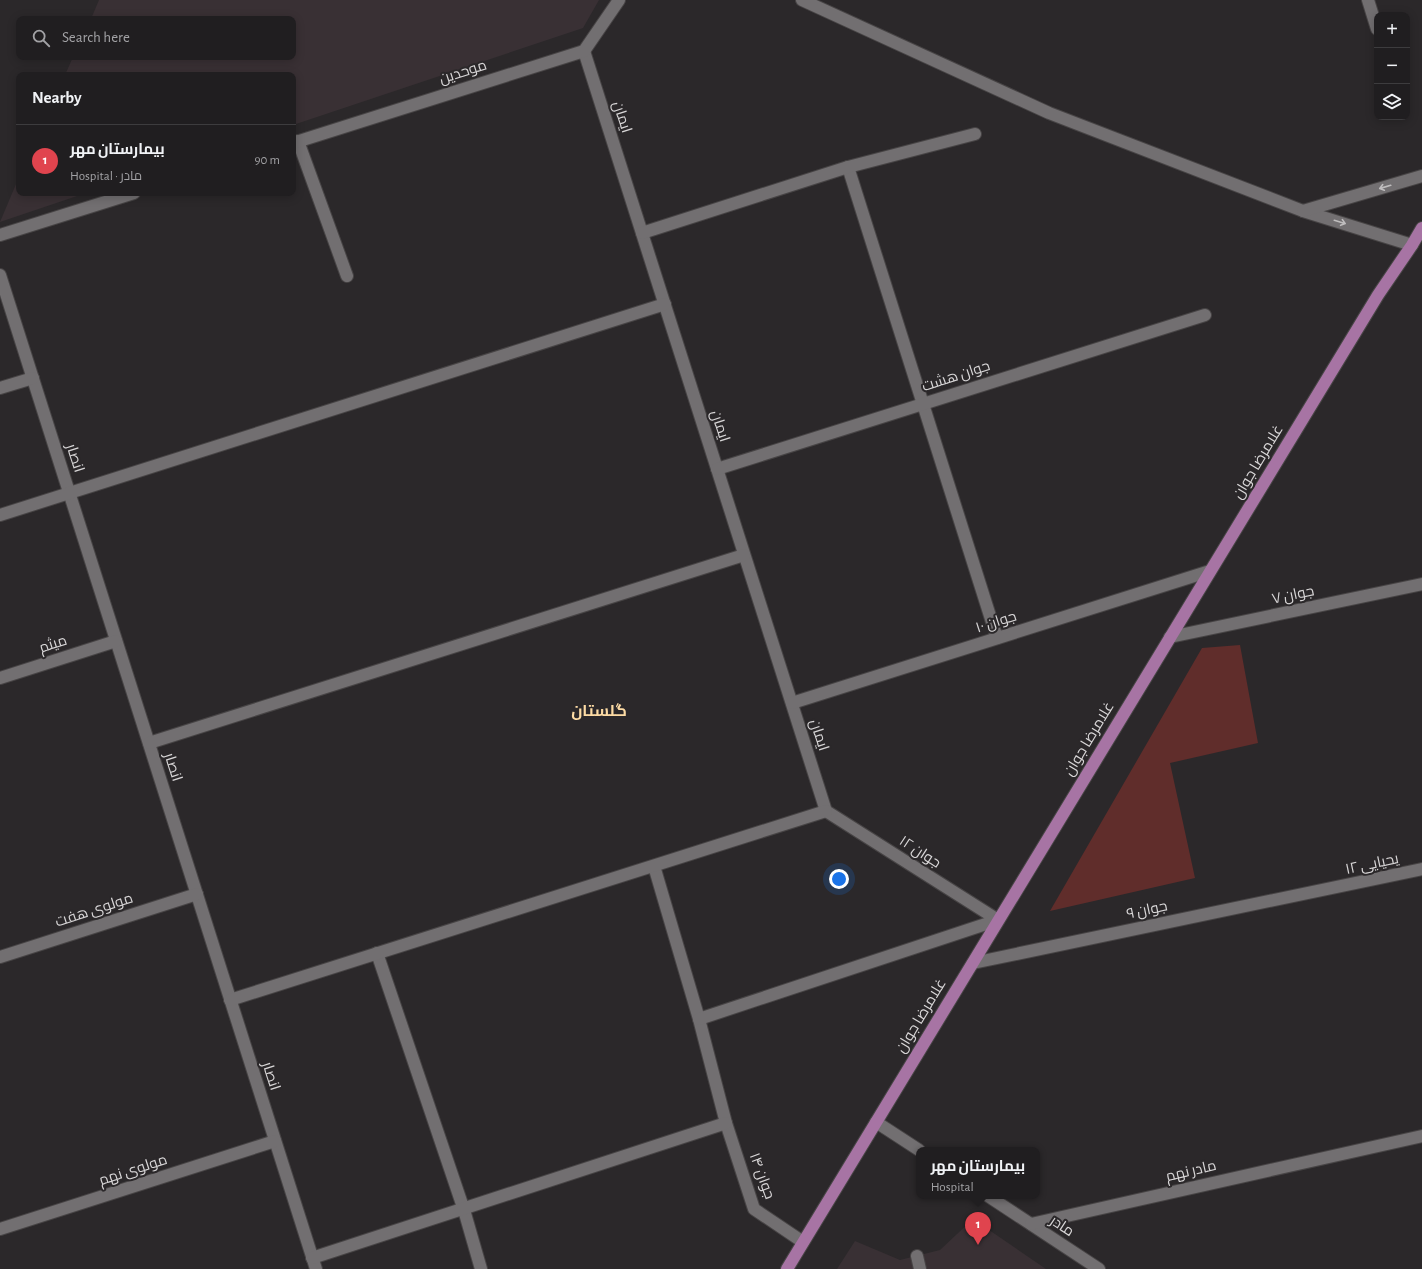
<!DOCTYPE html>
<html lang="en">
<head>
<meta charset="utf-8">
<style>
	:root { --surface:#201e20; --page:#282729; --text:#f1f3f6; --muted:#a2a2a5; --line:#3d3c3e; --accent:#8c9099 }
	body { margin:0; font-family:"Alegreya Sans",Cairo,sans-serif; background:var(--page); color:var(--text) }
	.controls { position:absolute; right:12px; top:12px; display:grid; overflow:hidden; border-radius:8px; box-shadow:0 2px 10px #0003 }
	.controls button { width:36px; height:36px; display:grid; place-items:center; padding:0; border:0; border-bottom:1px solid var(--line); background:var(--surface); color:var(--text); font:20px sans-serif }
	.you { position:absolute; left:839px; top:879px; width:14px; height:14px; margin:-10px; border:3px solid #fff; border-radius:50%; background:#1a73e8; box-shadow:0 0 0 6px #1a73e833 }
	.badge { display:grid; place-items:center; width:26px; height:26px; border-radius:50%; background:var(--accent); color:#fff; font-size:13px; font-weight:700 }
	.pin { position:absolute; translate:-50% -33px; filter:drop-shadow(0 1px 2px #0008) }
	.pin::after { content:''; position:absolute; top:21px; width:14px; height:12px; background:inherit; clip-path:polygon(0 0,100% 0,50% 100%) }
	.popup { position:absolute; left:916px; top:1147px; width:124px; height:52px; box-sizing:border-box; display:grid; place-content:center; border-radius:8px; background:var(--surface); filter:drop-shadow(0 1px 3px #0005); font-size:13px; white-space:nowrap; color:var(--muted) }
	.popup b { font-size:15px; color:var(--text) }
	.popup::after { content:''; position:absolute; left:50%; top:100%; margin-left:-8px; border:8px solid transparent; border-top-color:var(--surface) }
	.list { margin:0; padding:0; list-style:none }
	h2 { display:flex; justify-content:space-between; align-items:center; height:52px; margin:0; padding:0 16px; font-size:17px }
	h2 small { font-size:13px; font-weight:400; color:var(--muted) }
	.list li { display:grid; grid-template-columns:26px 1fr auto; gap:12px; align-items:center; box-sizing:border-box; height:72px; padding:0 16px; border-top:1px solid var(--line) }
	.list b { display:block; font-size:15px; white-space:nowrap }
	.list p { margin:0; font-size:13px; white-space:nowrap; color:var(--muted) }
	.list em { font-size:13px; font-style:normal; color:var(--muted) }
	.icon { flex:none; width:22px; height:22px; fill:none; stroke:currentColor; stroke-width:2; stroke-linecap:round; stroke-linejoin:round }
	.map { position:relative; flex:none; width:1422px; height:1269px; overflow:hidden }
	.search { position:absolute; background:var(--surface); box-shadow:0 2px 10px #0003; left:16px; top:16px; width:280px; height:44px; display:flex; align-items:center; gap:10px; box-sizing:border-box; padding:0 14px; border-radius:8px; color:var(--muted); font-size:15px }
	.panel { position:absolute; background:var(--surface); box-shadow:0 2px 10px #0003; left:16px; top:72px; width:280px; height:124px; border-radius:8px }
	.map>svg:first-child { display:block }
	.built { fill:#393034 }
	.green { fill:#602d2b }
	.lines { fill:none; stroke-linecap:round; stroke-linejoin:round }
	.minor-casing { stroke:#474445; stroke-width:14 }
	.major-casing { stroke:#474445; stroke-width:14 }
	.minor { stroke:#726f71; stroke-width:12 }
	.major { stroke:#a774a4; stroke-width:12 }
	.oneway { stroke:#bfbdbe }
	.labels { text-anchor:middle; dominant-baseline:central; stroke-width:4; stroke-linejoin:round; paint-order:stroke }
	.street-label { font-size:15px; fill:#d9d7d8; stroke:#2b282a }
	.neighbourhood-label { font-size:16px; font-weight:bold; fill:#fddba4; stroke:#2b282a }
</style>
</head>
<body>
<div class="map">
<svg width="1422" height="1269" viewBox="0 0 1422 1269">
	<rect width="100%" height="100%" fill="#2b282a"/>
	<g class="built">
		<path d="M99 0H599L583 28 293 125V75H65L73 57H293V19H91Z"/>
		<path d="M19 177V193H86L0 222Z"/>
		<path d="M973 1219 1046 1269H837L855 1241 900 1260 940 1250Z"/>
	</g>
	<path class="green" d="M1240 645 1258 743 1170 763 1195 878 1050 911 1202 648Z"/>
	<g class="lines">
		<defs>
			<g id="minor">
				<path d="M802 0 1049 113 1303 211 1412 245"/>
				<path d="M1368 0 1377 29"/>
				<path d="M584 51 826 811"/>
				<path d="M298 141 347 276"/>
				<path d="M293 143 584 51 619 0"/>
				<path d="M848 167 997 638"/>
				<path d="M1303 211 1422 176"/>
				<path d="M642 233 848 167 975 134"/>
				<path d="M0 235 134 193"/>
				<path d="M0 275 316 1269"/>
				<path d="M0 388 33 378"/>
				<path d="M717 469 1205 315"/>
				<path d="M0 515 665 304"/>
				<path d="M1170 637 1422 584"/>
				<path d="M0 678 116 641"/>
				<path d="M792 703 1210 571"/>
				<path d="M149 743 744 555"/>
				<path d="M826 811 998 920"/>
				<path d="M654 866 699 1019 726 1123 754 1209 803 1242"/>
				<path d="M377 953 464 1210 481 1269"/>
				<path d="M0 957 197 894"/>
				<path d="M973 963 1422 869"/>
				<path d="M230 1000 826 811"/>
				<path d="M699 1019 998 920"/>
				<path d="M876 1122 919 1150"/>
				<path d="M988 1196 1099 1269"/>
				<path d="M1031 1224 1422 1136"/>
				<path d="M0 1229 275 1141"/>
				<path d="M917 1256 920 1269"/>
				<path d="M312 1258 726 1123"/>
			</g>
			<path id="major" d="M787 1269 1378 295 1412 245 1422 228"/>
		</defs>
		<use href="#minor" class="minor-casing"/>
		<use href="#major" class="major-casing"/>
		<use href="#minor" class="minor"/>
		<use href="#major" class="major"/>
	</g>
	<defs><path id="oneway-shaft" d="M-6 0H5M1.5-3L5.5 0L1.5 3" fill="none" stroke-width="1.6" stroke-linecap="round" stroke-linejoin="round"/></defs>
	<g class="oneway">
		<use href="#oneway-shaft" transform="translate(1385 187) rotate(164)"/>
		<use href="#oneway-shaft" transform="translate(1340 222) rotate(17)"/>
	</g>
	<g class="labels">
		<g class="street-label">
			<text transform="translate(463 72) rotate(-18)">موحدین</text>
			<text transform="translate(622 117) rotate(72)">ایمان</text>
			<text transform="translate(956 376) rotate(-18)">جوان هشت</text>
			<text transform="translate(720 426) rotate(72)">ایمان</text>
			<text transform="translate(75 458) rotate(72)">انصار</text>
			<text transform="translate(1258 462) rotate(-59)">غلامرضا جوان</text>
			<text transform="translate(1293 595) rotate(-12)">جوان ۷</text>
			<text transform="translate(996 622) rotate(-18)">جوان ۱۰</text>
			<text transform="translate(53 644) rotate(-18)">میثم</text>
			<text transform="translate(819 735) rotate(72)">ایمان</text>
			<text transform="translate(1089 739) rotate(-59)">غلامرضا جوان</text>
			<text transform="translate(173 767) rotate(72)">انصار</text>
			<text transform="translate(920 852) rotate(33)">جوان ۱۲</text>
			<text transform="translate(1372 864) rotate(-12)">یحیایی ۱۲</text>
			<text transform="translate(94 910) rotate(-18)">مولوی هفت</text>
			<text transform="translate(1147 910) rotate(-12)">جوان ۹</text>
			<text transform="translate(921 1016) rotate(-59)">غلامرضا جوان</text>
			<text transform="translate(271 1076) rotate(72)">انصار</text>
			<text transform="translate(133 1170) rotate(-18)">مولوی نهم</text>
			<text transform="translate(1191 1171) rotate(-13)">مادر نهم</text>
			<text transform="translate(762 1176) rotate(70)">جوان ۱۴</text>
			<text transform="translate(1062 1226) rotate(33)">مادر</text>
		</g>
		<g class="neighbourhood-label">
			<text x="599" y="711">گلستان</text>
		</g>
	</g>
</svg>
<div class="controls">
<button>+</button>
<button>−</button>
<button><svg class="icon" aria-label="layers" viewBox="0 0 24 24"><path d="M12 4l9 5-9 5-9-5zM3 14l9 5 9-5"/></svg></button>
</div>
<div class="you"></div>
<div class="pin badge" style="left:978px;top:1245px;background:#e0444e">1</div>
<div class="popup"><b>بیمارستان مهر</b>Hospital</div>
<div class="search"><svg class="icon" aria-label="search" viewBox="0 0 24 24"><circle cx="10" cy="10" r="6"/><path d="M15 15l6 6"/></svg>Search here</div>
<section class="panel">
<h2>Nearby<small></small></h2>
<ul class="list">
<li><span class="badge" style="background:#e0444e">1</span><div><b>بیمارستان مهر</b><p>Hospital · مادر</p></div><em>90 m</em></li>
</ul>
</section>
</div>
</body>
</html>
